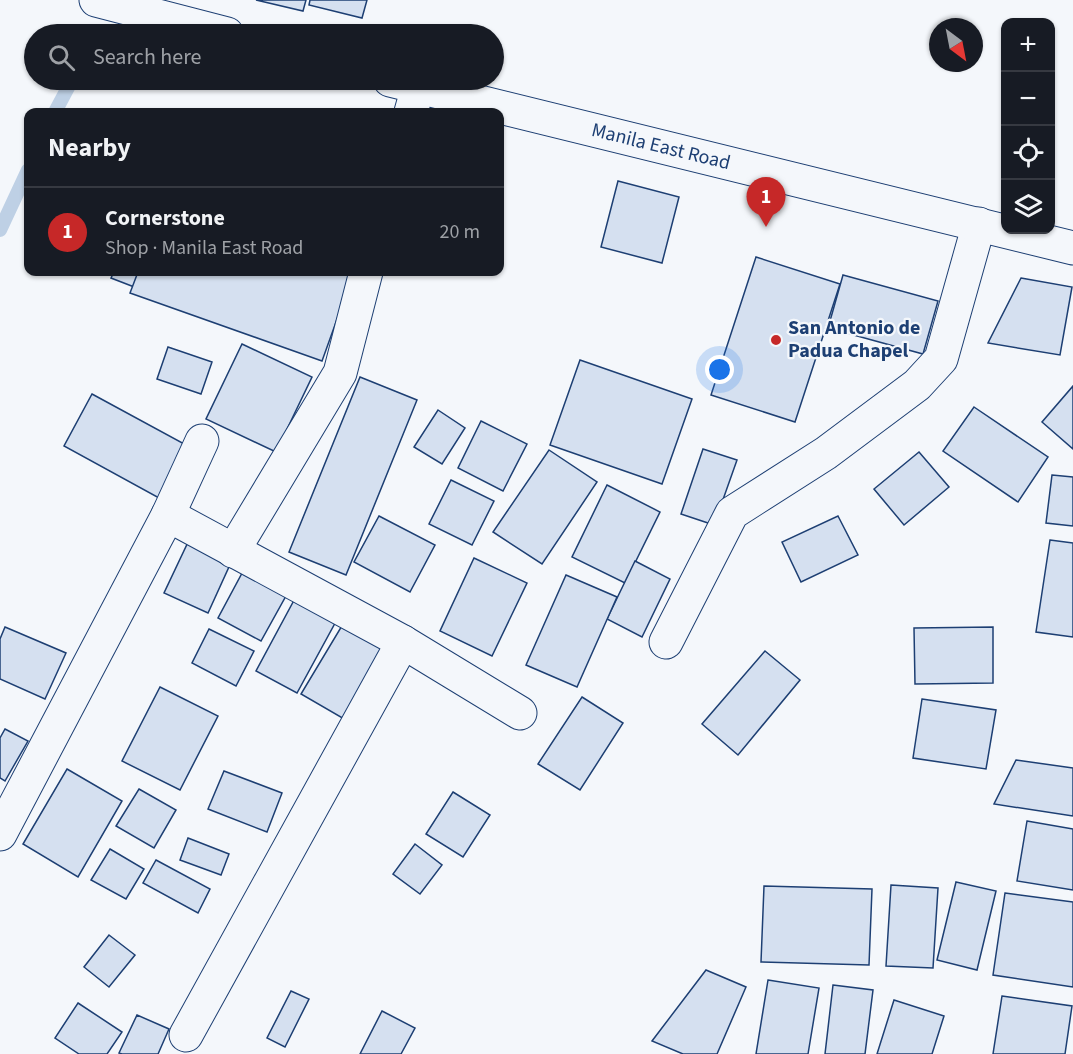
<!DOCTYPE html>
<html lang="en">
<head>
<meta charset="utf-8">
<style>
	:root { --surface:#171b24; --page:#242831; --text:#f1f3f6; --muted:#9ea1a6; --line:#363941; --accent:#c62828 }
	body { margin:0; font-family:"Source Sans 3",sans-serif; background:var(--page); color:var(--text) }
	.controls { position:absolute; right:18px; top:18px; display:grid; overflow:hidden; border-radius:12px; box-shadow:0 2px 4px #0004 }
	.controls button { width:54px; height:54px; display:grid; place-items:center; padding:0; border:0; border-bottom:2px solid var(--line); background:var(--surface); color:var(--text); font:30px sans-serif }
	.compass { position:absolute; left:929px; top:18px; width:54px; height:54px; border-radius:50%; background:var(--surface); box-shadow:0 2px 4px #0004; rotate:148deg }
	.you { position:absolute; left:720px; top:370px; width:21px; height:21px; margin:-15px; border:4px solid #fff; border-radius:50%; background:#1a73e8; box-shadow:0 0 0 9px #1a73e833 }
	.badge { display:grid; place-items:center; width:39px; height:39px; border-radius:50%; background:var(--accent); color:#fff; font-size:20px; font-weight:700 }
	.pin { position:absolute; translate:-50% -50px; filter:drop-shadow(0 2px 3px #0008) }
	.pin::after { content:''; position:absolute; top:32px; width:21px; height:18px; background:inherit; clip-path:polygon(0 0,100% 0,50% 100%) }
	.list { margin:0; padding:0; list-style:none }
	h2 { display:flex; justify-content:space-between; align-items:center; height:78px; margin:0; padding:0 24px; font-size:26px }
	h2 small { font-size:20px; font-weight:400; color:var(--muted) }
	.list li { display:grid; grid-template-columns:39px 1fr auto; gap:18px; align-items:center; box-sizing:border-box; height:90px; padding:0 24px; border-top:2px solid var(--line) }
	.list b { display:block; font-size:22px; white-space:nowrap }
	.list p { margin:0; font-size:20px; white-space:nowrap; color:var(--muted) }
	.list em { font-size:20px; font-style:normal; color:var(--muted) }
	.icon { flex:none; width:33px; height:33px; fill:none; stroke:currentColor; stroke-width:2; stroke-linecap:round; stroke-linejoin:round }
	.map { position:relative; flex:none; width:1073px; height:1054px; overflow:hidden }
	.search { position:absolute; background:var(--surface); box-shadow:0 2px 4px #0004; left:24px; top:24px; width:480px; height:66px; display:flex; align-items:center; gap:15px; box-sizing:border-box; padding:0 21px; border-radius:33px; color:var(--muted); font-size:22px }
	.panel { position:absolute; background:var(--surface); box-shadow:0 2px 4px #0004; left:24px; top:108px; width:480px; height:168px; border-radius:12px }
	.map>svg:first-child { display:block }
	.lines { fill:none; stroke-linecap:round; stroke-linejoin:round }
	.stream { stroke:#bed0e5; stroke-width:14 }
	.building { fill:#d5e0f0; stroke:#1d3f73; stroke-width:1.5 }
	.minor-casing { stroke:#1d3f73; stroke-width:35 }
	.major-casing { stroke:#1d3f73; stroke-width:35 }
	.minor { stroke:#f4f7fb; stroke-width:33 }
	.major { stroke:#f4f7fb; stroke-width:33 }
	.poi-dot { fill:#c62828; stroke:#f4f7fb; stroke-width:2 }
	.labels { text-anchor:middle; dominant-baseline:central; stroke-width:4.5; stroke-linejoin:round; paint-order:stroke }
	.street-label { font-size:20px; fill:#1d3f73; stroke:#f4f7fb }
	.poi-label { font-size:20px; font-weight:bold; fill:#1d3f73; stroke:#f4f7fb; text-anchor:start }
</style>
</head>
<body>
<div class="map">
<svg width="1073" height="1054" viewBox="0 0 1073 1054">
	<rect width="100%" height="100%" fill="#f4f7fb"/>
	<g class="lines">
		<g class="stream">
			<path d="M55 112 72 80"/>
			<path d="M0 230 28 170"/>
		</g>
	</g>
	<g class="building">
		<path d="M256 0H306L303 11Z"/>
		<path d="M310 0H367L362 18 309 5Z"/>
		<path d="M618 181 679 197 662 263 601 247Z"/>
		<path d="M756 257 840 284 795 422 711 395Z"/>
		<path d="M114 272H149L142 290 111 278Z"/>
		<path d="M138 272H354L322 361 130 293Z"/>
		<path d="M843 275 938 301 923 354 828 328Z"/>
		<path d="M1021 278 1072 287 1060 355 988 343Z"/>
		<path d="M242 344 312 377 276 452 206 419Z"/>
		<path d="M168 347 212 362 201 394 157 379Z"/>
		<path d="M580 360 692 399 662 484 550 445Z"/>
		<path d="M360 377 417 400 346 575 289 552Z"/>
		<path d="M1073 386V449L1042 422Z"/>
		<path d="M92 394 188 446 159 498 64 446Z"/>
		<path d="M974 407 1048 457 1018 502 943 451Z"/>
		<path d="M438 410 465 428 442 464 414 447Z"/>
		<path d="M481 421 527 444 503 491 458 468Z"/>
		<path d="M703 449 737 460 714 525 681 514Z"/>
		<path d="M549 450 597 482 542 564 493 532Z"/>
		<path d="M919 452 949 487 904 525 874 489Z"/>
		<path d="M1052 475 1073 477V526L1046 523Z"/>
		<path d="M451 480 494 501 472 545 429 524Z"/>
		<path d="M607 485 660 512 625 583 572 557Z"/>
		<path d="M379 516 435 545 410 592 354 562Z"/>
		<path d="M838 516 858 555 801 582 782 542Z"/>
		<path d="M190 538 233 558 208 613 164 593Z"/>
		<path d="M1050 540 1073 543V637L1036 632Z"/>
		<path d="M474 558 527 583 492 656 440 631Z"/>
		<path d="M635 561 670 579 642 637 607 619Z"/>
		<path d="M248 562 292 585 261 641 218 618Z"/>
		<path d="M566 575 617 597 577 687 526 665Z"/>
		<path d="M299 591 340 614 297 693 256 671Z"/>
		<path d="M346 619 396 648 351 723 301 694Z"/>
		<path d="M5 627 66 653 45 699 0 679V639Z"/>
		<path d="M993 627V683L915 684 914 628Z"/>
		<path d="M209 629 254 651 236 686 192 663Z"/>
		<path d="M765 651 800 680 738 755 702 724Z"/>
		<path d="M160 687 218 716 180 790 122 761Z"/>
		<path d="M582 697 623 723 580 790 538 764Z"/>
		<path d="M922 699 996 710 986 769 913 758Z"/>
		<path d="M5 729 28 741 5 781 0 778V738Z"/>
		<path d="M1016 760 1073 768V816L994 804Z"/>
		<path d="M67 769 122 801 78 877 23 844Z"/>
		<path d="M224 771 282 793 267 832 208 809Z"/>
		<path d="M139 789 176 810 154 848 116 826Z"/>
		<path d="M453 792 490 815 463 857 426 834Z"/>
		<path d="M1027 821 1073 829V890L1017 881Z"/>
		<path d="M188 838 229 854 221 875 180 860Z"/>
		<path d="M415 844 442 865 420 894 393 874Z"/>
		<path d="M110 849 144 869 126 899 91 880Z"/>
		<path d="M156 860 210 889 198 913 143 883Z"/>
		<path d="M956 882 996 891 977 970 937 960Z"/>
		<path d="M891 885 938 888 933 968 886 966Z"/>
		<path d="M764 886 872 889 869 965 761 962Z"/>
		<path d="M1005 893 1073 902V987L993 975Z"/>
		<path d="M109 935 135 955 109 987 84 967Z"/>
		<path d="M706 970 746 987 717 1054H683L652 1041Z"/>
		<path d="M768 980 819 988 808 1054H756Z"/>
		<path d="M833 985 873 990 865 1054H825Z"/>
		<path d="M291 991 309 999 285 1047 267 1038Z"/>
		<path d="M1002 996 1072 1006 1065 1054H993Z"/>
		<path d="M894 1000 944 1016 932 1054H877Z"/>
		<path d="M78 1003 122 1032 107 1054H79L55 1038Z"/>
		<path d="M382 1011 415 1028 401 1054H360Z"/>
		<path d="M137 1015 169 1029 158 1054H122L119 1053Z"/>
	</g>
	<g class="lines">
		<defs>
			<g id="minor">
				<path d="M411 112 418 87"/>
				<path d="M168 515 403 642 520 713"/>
				<path d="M233 551 340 373 366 272"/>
				<path d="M666 642 732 513 826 453 917 385 941 359 979 224"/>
				<path d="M0 834 168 515 202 441"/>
				<path d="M186 1035 403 642"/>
			</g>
			<g id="major">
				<path d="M96 0 227 34"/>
				<path id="s1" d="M390 80 1073 248"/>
			</g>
		</defs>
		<use href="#minor" class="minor-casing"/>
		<use href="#major" class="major-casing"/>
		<use href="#minor" class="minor"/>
		<use href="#major" class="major"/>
	</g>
	<circle class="poi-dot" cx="776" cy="340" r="6"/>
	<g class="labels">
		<g class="street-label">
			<text stroke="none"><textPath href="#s1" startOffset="279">Manila East Road</textPath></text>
		</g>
		<g class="poi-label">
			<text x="788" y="328">San Antonio de<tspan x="788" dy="23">Padua Chapel</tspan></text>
		</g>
	</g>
</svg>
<div class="controls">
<button>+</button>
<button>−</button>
<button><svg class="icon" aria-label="locate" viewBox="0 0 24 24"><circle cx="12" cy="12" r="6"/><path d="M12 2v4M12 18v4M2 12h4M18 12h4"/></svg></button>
<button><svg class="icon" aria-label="layers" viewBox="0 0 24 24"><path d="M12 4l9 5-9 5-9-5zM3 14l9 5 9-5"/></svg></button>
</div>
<svg class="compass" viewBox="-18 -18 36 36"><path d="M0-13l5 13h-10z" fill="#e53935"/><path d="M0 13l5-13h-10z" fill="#9ea1a6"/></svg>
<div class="you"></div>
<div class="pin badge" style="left:766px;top:227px">1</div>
<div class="search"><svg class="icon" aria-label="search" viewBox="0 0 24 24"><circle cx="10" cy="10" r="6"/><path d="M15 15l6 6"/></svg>Search here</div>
<section class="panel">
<h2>Nearby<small></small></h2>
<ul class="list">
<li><span class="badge">1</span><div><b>Cornerstone</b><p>Shop · Manila East Road</p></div><em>20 m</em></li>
</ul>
</section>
</div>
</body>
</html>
